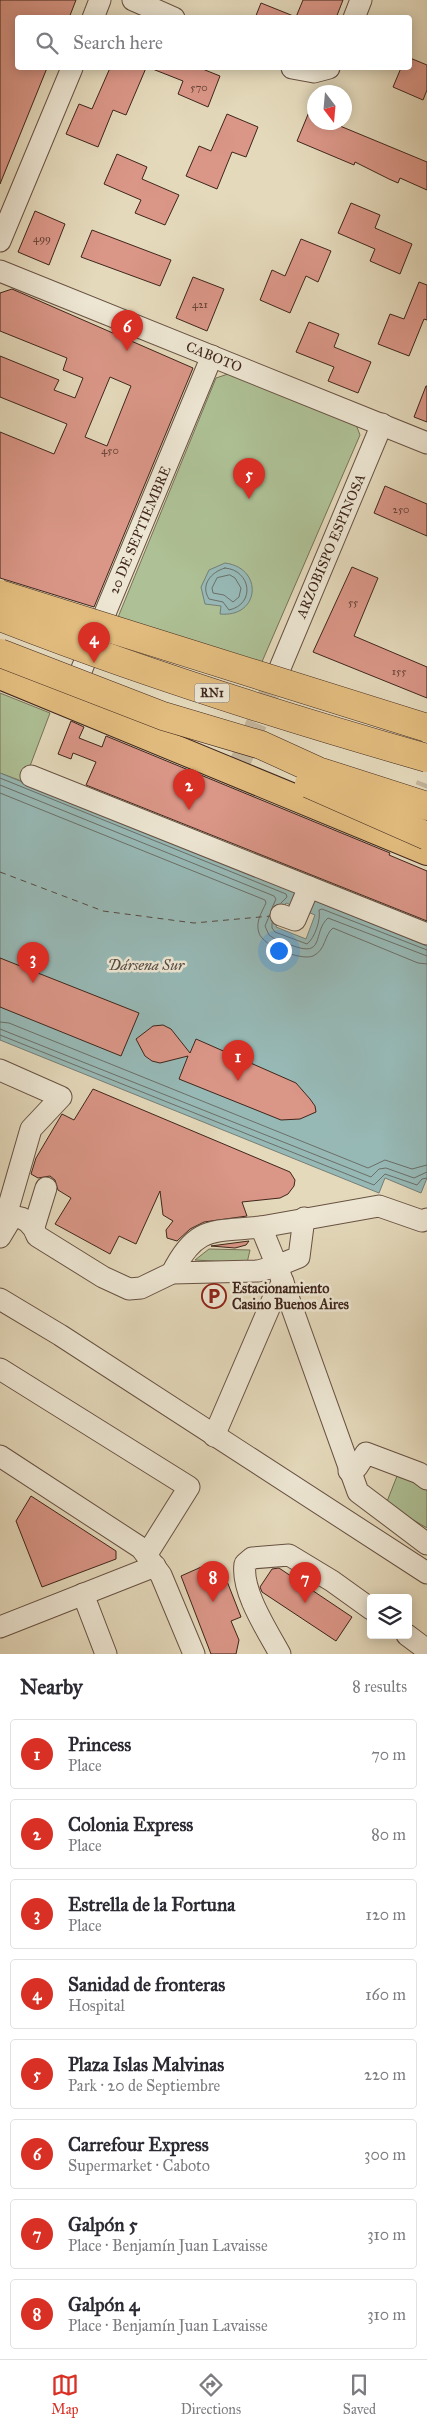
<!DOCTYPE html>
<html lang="en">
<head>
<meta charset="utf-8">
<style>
	:root { --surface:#fff; --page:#f7f7f7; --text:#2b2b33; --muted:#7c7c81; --line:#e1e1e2; --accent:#d93025 }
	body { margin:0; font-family:"IM FELL Great Primer",serif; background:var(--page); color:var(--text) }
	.controls { position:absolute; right:15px; bottom:15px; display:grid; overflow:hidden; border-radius:5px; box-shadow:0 2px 12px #0003 }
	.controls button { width:45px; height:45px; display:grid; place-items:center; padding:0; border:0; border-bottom:1px solid var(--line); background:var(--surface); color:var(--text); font:25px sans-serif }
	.compass { position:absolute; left:307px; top:85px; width:45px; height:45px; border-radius:50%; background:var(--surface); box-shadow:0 2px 12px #0003; rotate:164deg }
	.you { position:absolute; left:278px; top:950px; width:18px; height:18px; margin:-12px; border:4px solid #fff; border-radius:50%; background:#1a73e8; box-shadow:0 0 0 8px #1a73e833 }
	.badge { display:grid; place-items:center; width:32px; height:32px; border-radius:50%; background:var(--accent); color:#fff; font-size:16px; font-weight:700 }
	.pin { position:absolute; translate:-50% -41px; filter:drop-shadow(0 1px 2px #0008) }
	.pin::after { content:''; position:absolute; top:26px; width:18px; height:15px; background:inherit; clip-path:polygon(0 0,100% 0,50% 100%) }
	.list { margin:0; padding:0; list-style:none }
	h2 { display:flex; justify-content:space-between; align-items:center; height:65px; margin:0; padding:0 20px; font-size:21px }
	h2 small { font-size:16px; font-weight:400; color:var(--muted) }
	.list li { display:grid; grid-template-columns:32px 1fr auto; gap:15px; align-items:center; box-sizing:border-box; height:70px; margin:0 10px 10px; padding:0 10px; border:1px solid var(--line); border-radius:5px }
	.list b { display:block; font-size:19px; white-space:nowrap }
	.list p { margin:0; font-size:16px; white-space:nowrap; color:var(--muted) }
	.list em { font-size:16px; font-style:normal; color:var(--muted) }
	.icon { flex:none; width:28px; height:28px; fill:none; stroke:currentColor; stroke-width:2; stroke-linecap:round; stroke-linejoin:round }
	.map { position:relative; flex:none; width:427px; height:1654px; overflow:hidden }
	.search { position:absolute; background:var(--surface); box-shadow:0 2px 12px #0003; left:15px; right:15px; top:15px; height:55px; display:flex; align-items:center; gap:12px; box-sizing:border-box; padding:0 18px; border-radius:5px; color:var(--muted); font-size:19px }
	.sheet { height:705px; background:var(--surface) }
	nav { display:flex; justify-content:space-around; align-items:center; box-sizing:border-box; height:70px; border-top:1px solid var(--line); background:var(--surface); font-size:14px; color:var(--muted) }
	nav a { display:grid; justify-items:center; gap:2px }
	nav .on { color:var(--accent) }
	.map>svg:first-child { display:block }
	.green { fill:#aec095; stroke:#767258 }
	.water { fill:#97b9b6; stroke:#747e78 }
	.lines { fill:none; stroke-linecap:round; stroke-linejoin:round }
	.shore { stroke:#6b6f68; stroke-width:1 }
	.ferry { stroke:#554a42; stroke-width:1; stroke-dasharray:6 5; stroke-linecap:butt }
	.building { fill:#da9687; stroke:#3f251b; fill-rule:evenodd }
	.minor-tunnel { stroke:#c3b59b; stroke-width:21; stroke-dasharray:21 11; stroke-linecap:butt }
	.minor-casing { stroke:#685243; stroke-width:23 }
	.major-casing { stroke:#3f251b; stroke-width:28 }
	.minor { stroke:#ede6d3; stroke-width:21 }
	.major { stroke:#e2bc7e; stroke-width:26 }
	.highway-bridge-casing { stroke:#3f251b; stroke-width:29; stroke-linecap:butt }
	.highway-bridge { stroke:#e2bc7e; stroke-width:28 }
	.labels { text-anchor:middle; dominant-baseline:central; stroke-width:5; stroke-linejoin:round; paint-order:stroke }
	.number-label { font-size:11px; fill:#664136 }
	.shield { fill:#ede6d3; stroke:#735f52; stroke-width:1 }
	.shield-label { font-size:12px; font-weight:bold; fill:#3f251b }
	.street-label { font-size:14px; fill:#3f251b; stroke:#ede6d3 }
	.poi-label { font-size:14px; font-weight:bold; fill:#3f251b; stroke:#ede6d3; text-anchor:start }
	.water-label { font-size:15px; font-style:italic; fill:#554a42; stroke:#ede6d3 }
</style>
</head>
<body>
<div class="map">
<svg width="427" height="1654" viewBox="0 0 427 1654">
	<rect width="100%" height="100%" fill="#e4d9bb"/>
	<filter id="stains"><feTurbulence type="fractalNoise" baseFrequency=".004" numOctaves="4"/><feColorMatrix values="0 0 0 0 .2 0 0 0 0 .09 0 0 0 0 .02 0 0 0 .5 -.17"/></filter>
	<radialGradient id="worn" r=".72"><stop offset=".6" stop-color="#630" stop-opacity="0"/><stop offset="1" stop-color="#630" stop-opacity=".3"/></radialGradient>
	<g class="green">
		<path d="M228 374 355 422 360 435 258 671 114 627 216 378Z"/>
		<path d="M0 693 50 713 24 782 0 773Z"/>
		<path d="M209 1249 250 1250 247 1263 195 1260Z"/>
		<path d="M399 1471 427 1487V1528L386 1504Z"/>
	</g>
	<g class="water">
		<path d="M225 563C264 568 260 618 220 614L221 606 205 604 201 587 209 570Z"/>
		<path d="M0 773 298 893 293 906 286 903 276 927 306 939 315 915 308 912 313 900 427 946V1178L421 1193 385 1178 379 1193 0 1040Z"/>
	</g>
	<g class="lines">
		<g class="shore">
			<path d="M225 568C251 570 256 604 229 610L223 602 209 599C200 585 211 572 225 568Z"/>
			<path d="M230 575 235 578 241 588 239 597 233 602 224 595 213 593 212 588 217 578Z"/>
			<path d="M0 778 286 894 287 897 281 903"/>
			<path d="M0 785 274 896 276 899 272 908"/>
			<path d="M0 793 265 900 266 903C262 912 255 922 259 933 263 946 301 961 313 956 326 950 324 935 333 928L418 963 427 964"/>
			<path d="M270 914 265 926 269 935C275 940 283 942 291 945 326 959 312 932 328 918L427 956"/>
			<path d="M272 923V928L275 932 307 944C315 938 321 919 319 910L322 909 427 950"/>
			<path d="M0 1022 9 1023 368 1168 385 1160 412 1169 427 1165"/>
			<path d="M0 1029 371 1177 379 1169 386 1168 414 1178 427 1172"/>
			<path d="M0 1035 374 1185 385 1174 417 1185 422 1179 427 1178"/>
		</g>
		<path class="ferry" d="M0 872 103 911 194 923 271 916"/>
	</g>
	<g class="building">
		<path d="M0 0H76L69 18H18V68H47L0 184Z"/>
		<path d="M303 0H343L336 18H255L261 3 296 17Z"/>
		<path d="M410 58 427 65V90L423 100 393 87 401 68H410Z"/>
		<path d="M110 68H146L126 115 113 110 98 147 66 134 79 104 92 109Z"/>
		<path d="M150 68H200L220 76 208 107 178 94 183 81Z"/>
		<path d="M314 100V122H341L340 126 427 162V190L400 178 398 183 389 179 355 162 354 165 297 141Z"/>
		<path d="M227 114 258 127 246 157 232 152 217 189 186 176 199 146 211 151Z"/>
		<path d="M117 154 147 167 142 179 179 195 165 225 135 213 141 200 104 184Z"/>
		<path d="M351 203 380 215 375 228 412 244 400 274 370 261 375 249 338 233Z"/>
		<path d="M35 211 65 224 49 265 18 252Z"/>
		<path d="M92 230 171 260 160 286 81 257Z"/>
		<path d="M301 239 331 251 318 282 306 276 290 313 260 300 272 270 285 276Z"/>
		<path d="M193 277 224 289 207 331 176 318Z"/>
		<path d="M419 282 427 285V320L424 319 409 356 378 344 390 314 404 319Z"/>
		<path d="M12 289 193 368 94 607 0 578V432L54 454 67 424 0 397V356L59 380 54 390 75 398 83 378 63 370 67 358 0 331V293ZM110 377 131 386 107 446 85 437Z"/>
		<path d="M309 322 339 334 334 347 371 362 358 393 328 381 334 367 296 352Z"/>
		<path d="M426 386H427V422L414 417Z"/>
		<path d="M385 486 427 504V536L374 513Z"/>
		<path d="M352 567 378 578 354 636 427 667V698L313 652Z"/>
		<path d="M71 721 84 727 79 738 102 747 106 736 390 853 389 855 427 871V921L86 785 96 762 73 753 71 759 58 754Z"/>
		<path d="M0 958 139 1013 121 1056 0 1007Z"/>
		<path d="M163 1025 171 1029 190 1053 196 1039 296 1083 310 1099 315 1106 316 1112 300 1119 281 1120 179 1079 188 1056 160 1063 152 1061 145 1056 136 1039 153 1026Z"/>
		<path d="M93 1089 290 1172 295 1180 294 1186 288 1194 280 1198 242 1202 247 1216 204 1222 190 1229 177 1241 167 1238 166 1230 173 1221 163 1215 160 1191 136 1244 119 1236 110 1254 55 1224 71 1198 58 1190 55 1180 50 1176 38 1178 31 1174 36 1158 62 1114 74 1120Z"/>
		<path d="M249 1241 246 1245 235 1248 211 1246Z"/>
		<path d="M31 1496 116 1551V1559L42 1587 16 1521Z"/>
		<path d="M208 1564 216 1574 223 1571 241 1617 231 1621 239 1640 236 1654H211L181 1576Z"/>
		<path d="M279 1568 352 1617 336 1641 262 1592 260 1587 272 1569Z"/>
	</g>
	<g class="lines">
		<g class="minor-tunnel">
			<path d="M236 772 280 668"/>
			<path d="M414 818 427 784"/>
		</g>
		<defs>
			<g id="minor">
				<path d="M133 0 174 18"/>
				<path d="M93 18 100 0"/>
				<path d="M354 18 361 0"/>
				<path d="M292 68 314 72 329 68"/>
				<path d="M0 241 72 68"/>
				<path d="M0 271 427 443"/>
				<path d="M280 668 382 424"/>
				<path d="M71 695 212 356"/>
				<path d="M31 776 427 934"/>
				<path d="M281 915 295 920 309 887"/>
				<path d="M0 1070 61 1097 31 1129 7 1212"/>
				<path d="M34 1227 46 1188"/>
				<path d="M261 1227 379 1206 422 1221 427 1219"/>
				<path d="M0 1237 12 1217C25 1216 33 1224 37 1236L103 1277 129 1289 141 1288 172 1273 258 1271 277 1266 358 1492 427 1544"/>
				<path d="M172 1273C196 1225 213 1232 261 1227L277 1266 299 1257 304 1218"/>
				<path d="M0 1299 60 1335 427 1573"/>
				<path d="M0 1369 189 1487 147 1554"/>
				<path d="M214 1436 273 1299 283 1282"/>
				<path d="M0 1456 141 1548 161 1575 194 1654"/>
				<path d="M349 1471 357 1467 366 1453 419 1473 427 1479"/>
				<path d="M83 1594 106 1654"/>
				<path d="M0 1627 155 1566"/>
				<path d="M407 1635 427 1650"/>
				<path d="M280 1654C267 1630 241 1591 245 1564L252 1558 289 1555 332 1581 371 1609"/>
			</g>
			<path id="major" d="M0 676 427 852"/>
		</defs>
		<use href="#minor" class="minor-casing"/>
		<use href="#major" class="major-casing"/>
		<use href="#minor" class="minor"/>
		<use href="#major" class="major"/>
		<defs>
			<g id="highway-bridge">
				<path d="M0 594 427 728"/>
				<path d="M0 617C140 672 283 717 427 758"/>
				<path d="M0 653 163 716 261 745 318 771 427 806"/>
				<path d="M309 784 427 836"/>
			</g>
		</defs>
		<use href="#highway-bridge" class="highway-bridge-casing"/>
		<use href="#highway-bridge" class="highway-bridge"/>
	</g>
	<defs>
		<symbol id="parking-ring" viewBox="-11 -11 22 22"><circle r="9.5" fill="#ede6d3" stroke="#8f2418" stroke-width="1.5"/><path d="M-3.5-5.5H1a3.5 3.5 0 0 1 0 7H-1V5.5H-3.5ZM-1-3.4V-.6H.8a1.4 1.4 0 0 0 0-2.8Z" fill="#8f2418"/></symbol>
	</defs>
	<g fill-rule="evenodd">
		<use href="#parking-ring" x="200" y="1282" width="28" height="28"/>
	</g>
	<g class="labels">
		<g class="number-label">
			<text x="199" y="87">570</text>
			<text x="42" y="238">499</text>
			<text x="200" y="304">421</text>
			<text x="110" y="450">450</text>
			<text x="401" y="509">250</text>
			<text x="353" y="602">55</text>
			<text x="399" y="671">155</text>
		</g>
		<rect class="shield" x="194.5" y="683.5" width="35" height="19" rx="4"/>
		<g class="shield-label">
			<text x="212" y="693">RN1</text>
		</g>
		<g class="street-label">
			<text transform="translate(214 357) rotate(22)">CABOTO</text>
			<text transform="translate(140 530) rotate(-67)">20 DE SEPTIEMBRE</text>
			<text transform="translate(331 546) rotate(-67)">ARZOBISPO ESPINOSA</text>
		</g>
		<g class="poi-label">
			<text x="232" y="1288">Estacionamiento<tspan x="232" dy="16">Casino Buenos Aires</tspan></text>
		</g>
		<g class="water-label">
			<text x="146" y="965">Dársena Sur</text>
		</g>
	</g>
	<rect width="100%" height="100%" filter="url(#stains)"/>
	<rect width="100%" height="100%" fill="url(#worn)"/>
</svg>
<div class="controls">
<button><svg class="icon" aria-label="layers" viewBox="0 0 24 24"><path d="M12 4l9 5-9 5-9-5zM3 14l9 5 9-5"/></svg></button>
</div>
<svg class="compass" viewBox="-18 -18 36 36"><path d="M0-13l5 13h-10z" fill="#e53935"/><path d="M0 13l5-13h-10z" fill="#7c7c81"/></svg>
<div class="you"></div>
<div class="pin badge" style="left:238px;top:1081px">1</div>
<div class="pin badge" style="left:189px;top:810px">2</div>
<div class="pin badge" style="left:33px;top:983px">3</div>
<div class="pin badge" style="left:94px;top:663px">4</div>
<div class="pin badge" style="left:249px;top:499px">5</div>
<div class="pin badge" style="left:127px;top:351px">6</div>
<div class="pin badge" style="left:305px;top:1603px">7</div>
<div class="pin badge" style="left:213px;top:1602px">8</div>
<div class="search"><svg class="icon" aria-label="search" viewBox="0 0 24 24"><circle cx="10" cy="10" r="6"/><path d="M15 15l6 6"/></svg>Search here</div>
</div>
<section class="sheet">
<h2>Nearby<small>8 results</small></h2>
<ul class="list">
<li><span class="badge">1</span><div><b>Princess</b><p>Place</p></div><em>70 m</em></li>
<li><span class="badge">2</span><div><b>Colonia Express</b><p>Place</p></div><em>80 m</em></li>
<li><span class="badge">3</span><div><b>Estrella de la Fortuna</b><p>Place</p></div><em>120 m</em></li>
<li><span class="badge">4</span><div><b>Sanidad de fronteras</b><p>Hospital</p></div><em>160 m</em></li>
<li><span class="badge">5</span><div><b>Plaza Islas Malvinas</b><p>Park · 20 de Septiembre</p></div><em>220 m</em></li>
<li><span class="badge">6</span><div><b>Carrefour Express</b><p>Supermarket · Caboto</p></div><em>300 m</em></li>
<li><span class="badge">7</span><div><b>Galpón 5</b><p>Place · Benjamín Juan Lavaisse</p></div><em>310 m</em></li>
<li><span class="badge">8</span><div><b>Galpón 4</b><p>Place · Benjamín Juan Lavaisse</p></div><em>310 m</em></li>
</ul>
</section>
<nav>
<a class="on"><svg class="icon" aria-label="map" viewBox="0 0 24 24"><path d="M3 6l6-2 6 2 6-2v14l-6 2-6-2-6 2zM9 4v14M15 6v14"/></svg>Map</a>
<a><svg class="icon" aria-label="directions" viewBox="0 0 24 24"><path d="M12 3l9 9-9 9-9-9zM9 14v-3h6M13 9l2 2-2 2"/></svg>Directions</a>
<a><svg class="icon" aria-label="saved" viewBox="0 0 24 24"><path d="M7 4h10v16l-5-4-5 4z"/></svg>Saved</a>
</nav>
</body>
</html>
